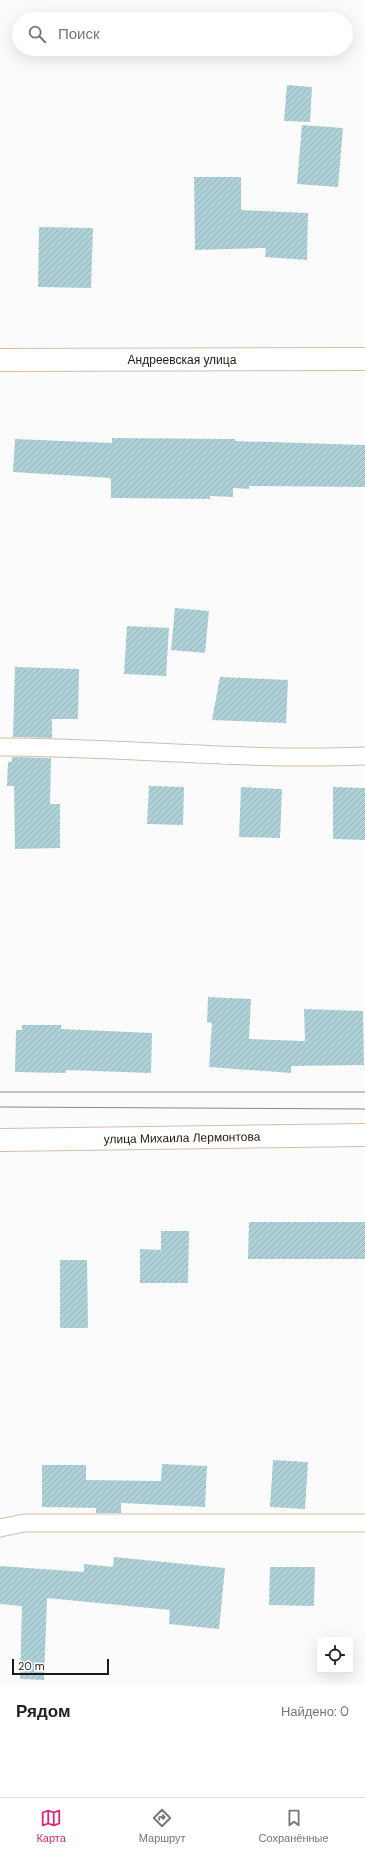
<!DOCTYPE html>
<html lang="ru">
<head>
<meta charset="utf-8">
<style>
	:root { --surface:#fff; --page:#f6f6f6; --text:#222; --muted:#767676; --line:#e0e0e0; --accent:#db2777 }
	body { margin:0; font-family:"DM Sans",sans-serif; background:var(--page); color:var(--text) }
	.controls { position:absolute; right:12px; bottom:12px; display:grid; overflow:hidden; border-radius:0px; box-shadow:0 4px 16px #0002 }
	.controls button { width:36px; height:36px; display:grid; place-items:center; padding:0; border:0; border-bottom:1px solid var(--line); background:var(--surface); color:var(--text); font:20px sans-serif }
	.scale { position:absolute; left:12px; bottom:10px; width:97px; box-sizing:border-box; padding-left:4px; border:2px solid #211911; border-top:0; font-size:11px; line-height:14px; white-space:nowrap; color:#211911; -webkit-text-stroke:3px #fff; paint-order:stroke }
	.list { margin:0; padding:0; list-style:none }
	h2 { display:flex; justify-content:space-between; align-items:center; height:52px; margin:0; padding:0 16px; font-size:17px }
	h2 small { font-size:13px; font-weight:400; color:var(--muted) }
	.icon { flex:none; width:22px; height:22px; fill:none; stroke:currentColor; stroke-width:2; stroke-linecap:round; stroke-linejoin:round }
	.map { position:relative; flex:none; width:365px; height:1685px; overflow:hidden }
	.search { position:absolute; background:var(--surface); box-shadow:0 4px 16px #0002; left:12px; right:12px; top:12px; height:44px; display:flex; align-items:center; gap:10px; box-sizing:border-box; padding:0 14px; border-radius:22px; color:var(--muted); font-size:15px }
	.sheet { height:112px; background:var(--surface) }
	nav { display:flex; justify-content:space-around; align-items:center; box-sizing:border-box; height:56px; border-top:1px solid var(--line); background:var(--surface); font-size:11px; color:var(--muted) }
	nav a { display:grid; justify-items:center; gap:2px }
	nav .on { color:var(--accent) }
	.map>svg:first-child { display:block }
	.building { fill:url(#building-hatch) }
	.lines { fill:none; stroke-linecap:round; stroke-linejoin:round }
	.service-casing { stroke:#d4bca9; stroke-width:19 }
	.minor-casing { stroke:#d4bca9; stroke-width:24 }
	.tertiary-casing { stroke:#d4bca9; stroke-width:24 }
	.service { stroke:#fff; stroke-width:17 }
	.minor { stroke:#fff; stroke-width:22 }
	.tertiary { stroke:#fff; stroke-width:22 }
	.tram { stroke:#8b8783; stroke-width:1 }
	.labels { text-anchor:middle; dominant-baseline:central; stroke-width:3.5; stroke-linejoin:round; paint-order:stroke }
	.street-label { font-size:12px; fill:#211911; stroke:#fff }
</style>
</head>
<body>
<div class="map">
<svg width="365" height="1685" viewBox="0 0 365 1685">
	<defs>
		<pattern id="building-hatch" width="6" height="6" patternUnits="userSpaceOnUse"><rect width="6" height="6" fill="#aed1d7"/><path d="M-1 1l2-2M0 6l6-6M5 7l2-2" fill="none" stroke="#95b3b8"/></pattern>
	</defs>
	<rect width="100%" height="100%" fill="#fbfbfb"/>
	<g class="building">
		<path d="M287 85 312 87 310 122 284 121Z"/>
		<path d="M302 125 343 128 338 187 297 184Z"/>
		<path d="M194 177H241V210L308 213 307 260 265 257 266 248 195 250Z"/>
		<path d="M39 227 93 228 91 288 38 287Z"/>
		<path d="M112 438 235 439V441L365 445V487L249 486V489L233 488V497L210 496V499L111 498V478L13 472 15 439 112 443Z"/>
		<path d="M175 608 209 611 205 653 171 650Z"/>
		<path d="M127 626 169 628 166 676 124 674Z"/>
		<path d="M15 667 79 669 78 719H52V738L13 737Z"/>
		<path d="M220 677 288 680 286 723 212 720Z"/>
		<path d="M12 757 51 758 50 804H60V848L15 849 14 786H7L8 762H12Z"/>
		<path d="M149 786 184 787 183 825 147 824Z"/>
		<path d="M241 787 282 789 280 838 239 837Z"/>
		<path d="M333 787 365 788V840L333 839Z"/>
		<path d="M208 997 251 999 249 1039 305 1041 304 1009 363 1011 364 1065 291 1066V1073L209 1067 212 1023 207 1022Z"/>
		<path d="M22 1025H61V1029L152 1033 151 1073 66 1070V1073L15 1072 16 1030H22Z"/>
		<path d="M249 1222H365V1259H248Z"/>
		<path d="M161 1231H189L188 1283H140V1249L161 1250Z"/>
		<path d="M60 1260H87L88 1328H60Z"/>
		<path d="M273 1460 308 1462 305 1509 270 1507Z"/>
		<path d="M162 1464 207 1466 205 1507 121 1503V1513H96V1508L42 1507V1465H86V1480L161 1481Z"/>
		<path d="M114 1557 225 1568 219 1629 169 1624 170 1610 47 1598 44 1680 20 1679 22 1606 0 1604V1566L84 1572V1564L113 1567Z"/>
		<path d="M270 1567H315L314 1606 269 1605Z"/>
	</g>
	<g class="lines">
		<defs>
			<g id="service">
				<path d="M0 747C122 747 243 761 365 756"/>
				<path d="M0 1528 24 1523H365"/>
			</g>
			<path id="minor" d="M0 1140 365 1135"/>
			<path id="tertiary" d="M0 360 365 359"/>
		</defs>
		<use href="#service" class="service-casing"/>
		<use href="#minor" class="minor-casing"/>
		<use href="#tertiary" class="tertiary-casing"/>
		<use href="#service" class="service"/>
		<use href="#minor" class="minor"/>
		<use href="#tertiary" class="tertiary"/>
		<g class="tram">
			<path d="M0 1092H365"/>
			<path d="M0 1107 365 1109"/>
		</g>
	</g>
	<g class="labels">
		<g class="street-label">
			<text x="182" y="360">Андреевская улица</text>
			<text transform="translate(182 1138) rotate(-1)">улица Михаила Лермонтова</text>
		</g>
	</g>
</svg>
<div class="controls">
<button><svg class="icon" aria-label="locate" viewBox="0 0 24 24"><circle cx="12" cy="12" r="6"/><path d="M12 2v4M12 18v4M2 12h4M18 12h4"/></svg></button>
</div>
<div class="scale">20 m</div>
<div class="search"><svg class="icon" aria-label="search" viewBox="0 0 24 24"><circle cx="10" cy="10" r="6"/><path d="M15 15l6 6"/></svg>Поиск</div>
</div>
<section class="sheet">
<h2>Рядом<small>Найдено: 0</small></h2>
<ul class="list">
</ul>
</section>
<nav>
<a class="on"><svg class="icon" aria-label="map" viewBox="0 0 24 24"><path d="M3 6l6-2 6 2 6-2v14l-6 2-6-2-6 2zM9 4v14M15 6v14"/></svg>Карта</a>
<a><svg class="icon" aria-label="directions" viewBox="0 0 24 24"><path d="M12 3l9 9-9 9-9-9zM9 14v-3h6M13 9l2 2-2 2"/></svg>Маршрут</a>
<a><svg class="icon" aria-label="saved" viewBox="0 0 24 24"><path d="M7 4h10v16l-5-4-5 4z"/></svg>Сохранённые</a>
</nav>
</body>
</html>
